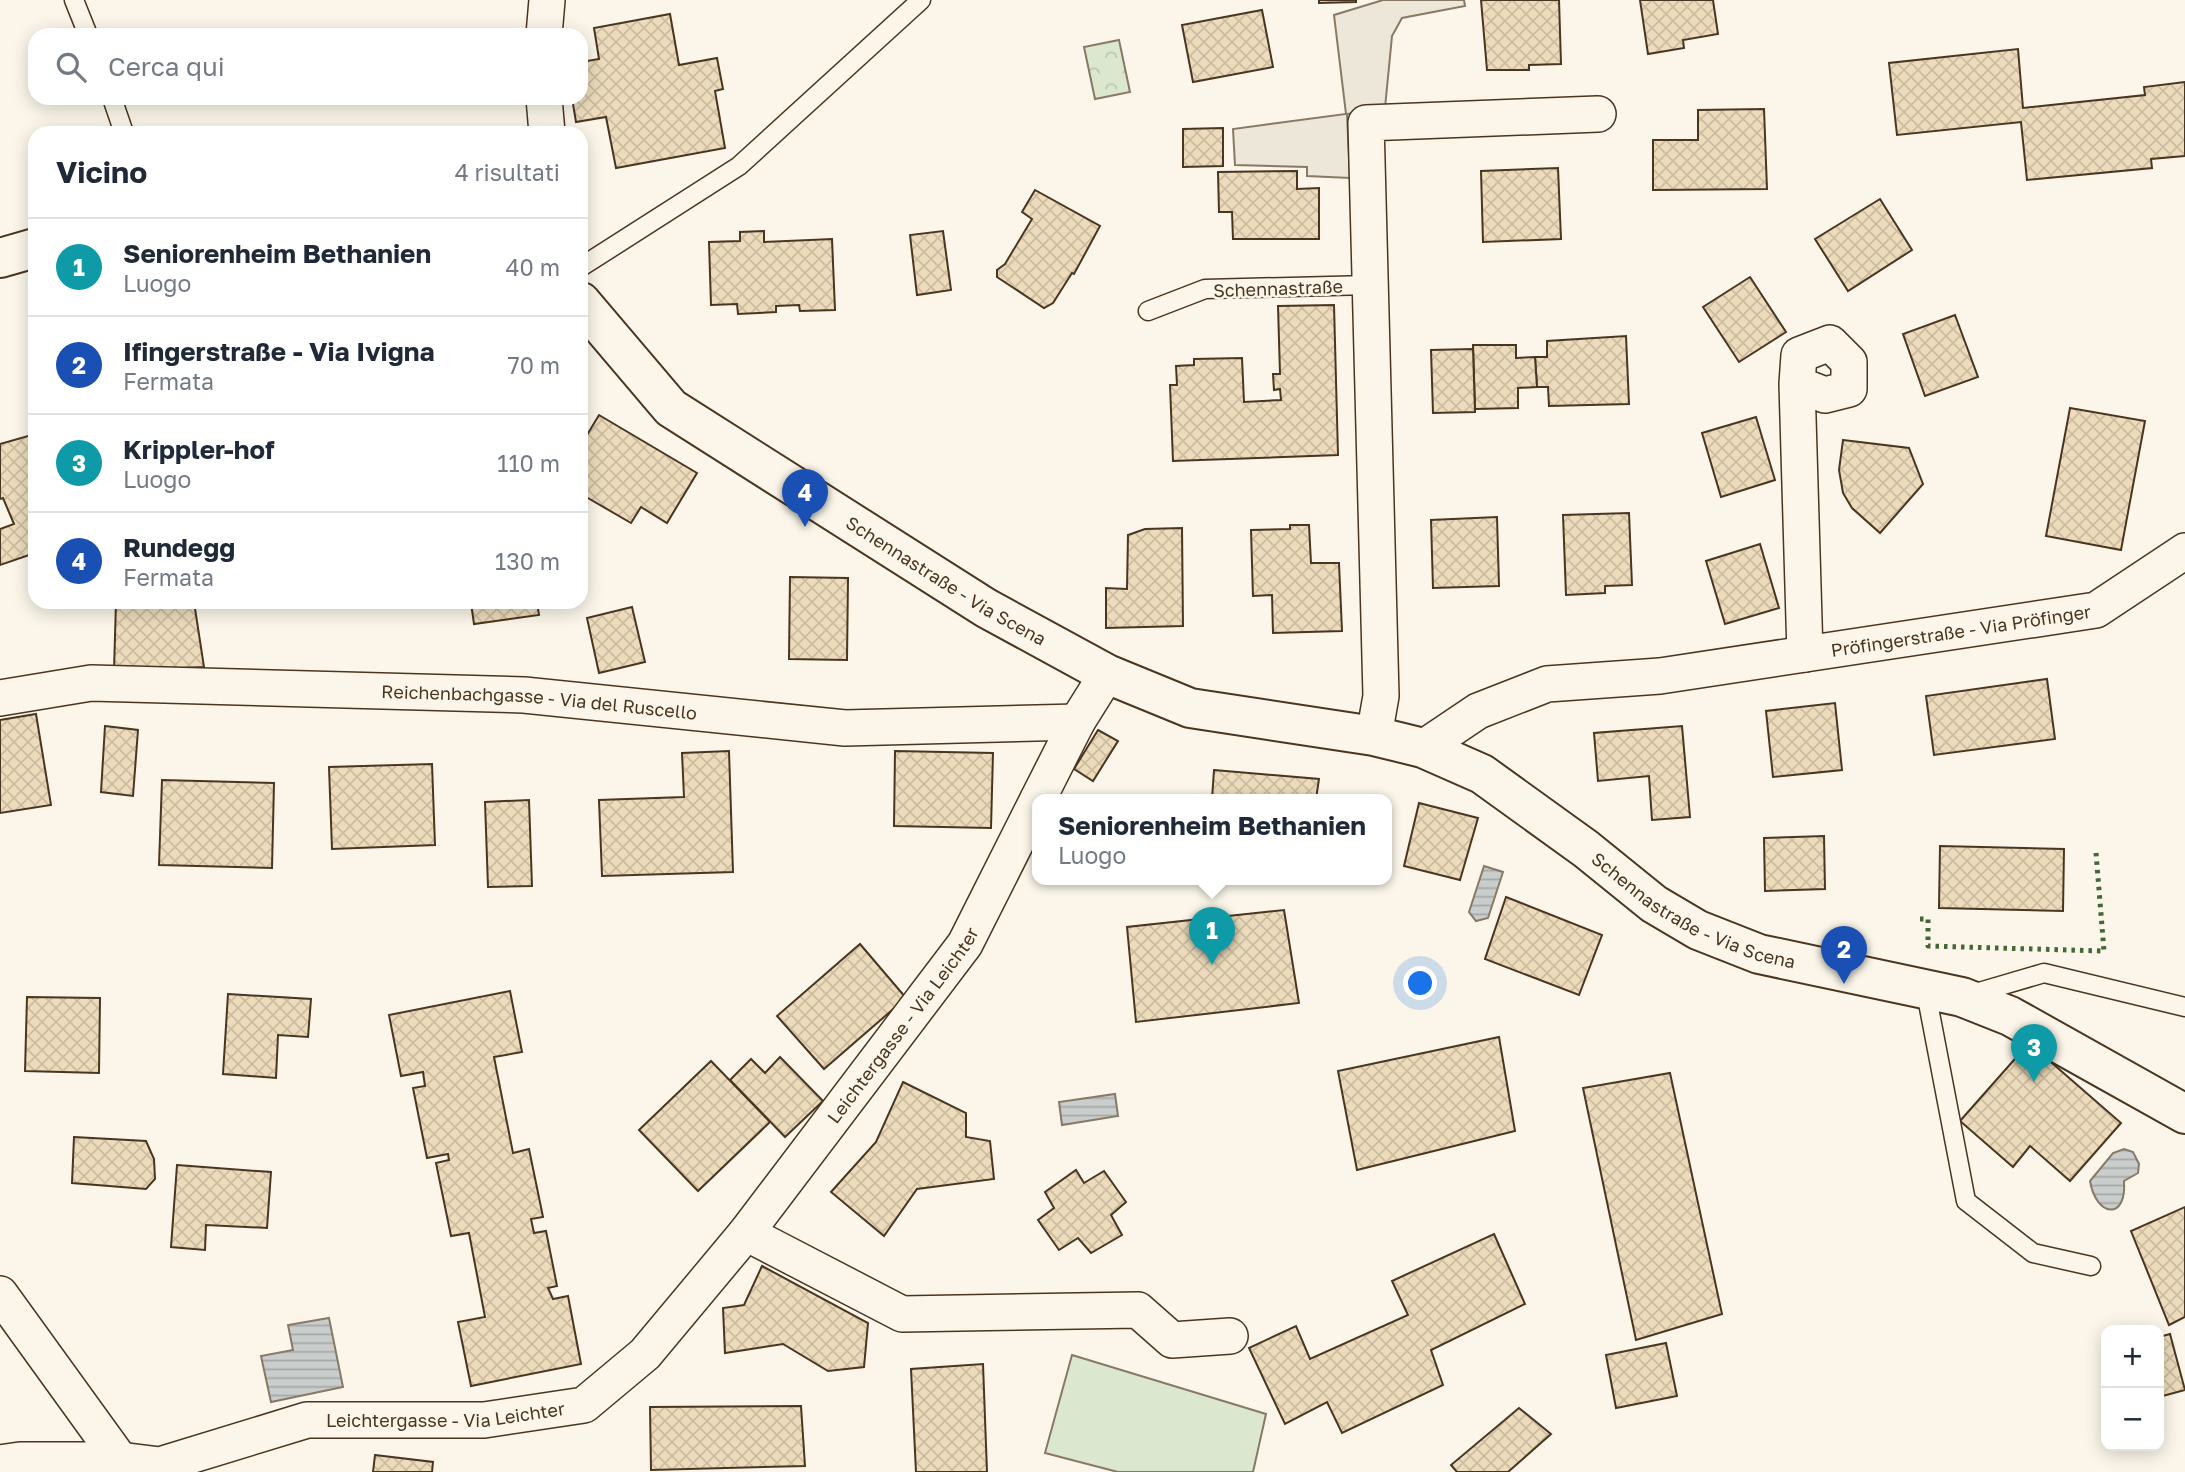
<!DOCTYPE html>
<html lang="it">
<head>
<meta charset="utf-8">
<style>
	:root { --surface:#fff; --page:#f6f6f7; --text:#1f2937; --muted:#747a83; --line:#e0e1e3; --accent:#d93025 }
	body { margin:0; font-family:"Golos Text",sans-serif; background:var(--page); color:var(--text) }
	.controls { position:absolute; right:21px; bottom:21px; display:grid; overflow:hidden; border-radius:14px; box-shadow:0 4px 18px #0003 }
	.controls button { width:63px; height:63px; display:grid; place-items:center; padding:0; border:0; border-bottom:2px solid var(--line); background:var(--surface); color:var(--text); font:35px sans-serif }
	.you { position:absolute; left:1421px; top:984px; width:24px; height:24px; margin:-18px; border:5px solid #fff; border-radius:50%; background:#1a73e8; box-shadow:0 0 0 10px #1a73e833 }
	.badge { display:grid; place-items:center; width:46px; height:46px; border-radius:50%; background:var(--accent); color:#fff; font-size:23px; font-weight:700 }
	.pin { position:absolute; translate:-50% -58px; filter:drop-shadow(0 2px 4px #0008) }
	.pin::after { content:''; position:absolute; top:37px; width:24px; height:21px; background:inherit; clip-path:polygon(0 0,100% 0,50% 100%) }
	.popup { position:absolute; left:1032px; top:794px; width:360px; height:91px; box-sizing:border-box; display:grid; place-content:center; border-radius:14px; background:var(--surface); filter:drop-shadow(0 2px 5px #0005); font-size:23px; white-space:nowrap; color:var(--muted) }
	.popup b { font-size:26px; color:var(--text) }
	.popup::after { content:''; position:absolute; left:50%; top:100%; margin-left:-14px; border:14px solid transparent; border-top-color:var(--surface) }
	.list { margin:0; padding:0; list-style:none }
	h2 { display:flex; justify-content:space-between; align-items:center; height:91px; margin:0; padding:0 28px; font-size:30px }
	h2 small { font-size:23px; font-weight:400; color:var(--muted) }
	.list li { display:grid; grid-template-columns:46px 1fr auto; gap:21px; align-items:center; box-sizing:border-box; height:98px; padding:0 28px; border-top:2px solid var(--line) }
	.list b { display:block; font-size:26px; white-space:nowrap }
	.list p { margin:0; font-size:23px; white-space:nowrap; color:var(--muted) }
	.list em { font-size:23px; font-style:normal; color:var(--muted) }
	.icon { flex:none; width:38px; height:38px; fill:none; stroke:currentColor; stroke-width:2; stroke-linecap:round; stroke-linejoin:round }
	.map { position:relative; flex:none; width:2185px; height:1472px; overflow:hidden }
	.search { position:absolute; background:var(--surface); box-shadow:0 4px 18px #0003; left:28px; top:28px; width:560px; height:77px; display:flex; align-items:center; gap:18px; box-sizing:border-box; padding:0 24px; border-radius:21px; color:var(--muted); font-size:26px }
	.panel { position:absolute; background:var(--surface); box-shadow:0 4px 18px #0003; left:28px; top:126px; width:560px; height:483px; border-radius:21px }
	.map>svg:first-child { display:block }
	.park { fill:url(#park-crowns); stroke:#887966; stroke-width:2 }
	.pitch { fill:#dce7d0; stroke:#887966; stroke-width:2 }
	.parking { fill:#ede7d9; stroke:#887966; stroke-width:2 }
	.water { fill:url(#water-rules); stroke:#887966; stroke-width:2 }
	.building { fill:url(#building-cross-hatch); stroke:#4a3520; stroke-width:2 }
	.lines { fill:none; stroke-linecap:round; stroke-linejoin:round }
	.lane-casing { stroke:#4a3520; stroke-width:21 }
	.street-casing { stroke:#4a3520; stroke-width:38 }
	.secondary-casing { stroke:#4a3520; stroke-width:42 }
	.lane { stroke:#fbf6e9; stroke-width:18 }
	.street { stroke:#fbf6e9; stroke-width:35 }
	.secondary { stroke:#fbf6e9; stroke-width:38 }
	.hedge { stroke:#436837; stroke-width:5; stroke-dasharray:3.5 5; stroke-linecap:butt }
	.labels { text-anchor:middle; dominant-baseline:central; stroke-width:5; stroke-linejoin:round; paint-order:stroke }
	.street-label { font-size:18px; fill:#4a3520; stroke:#fbf6e9 }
</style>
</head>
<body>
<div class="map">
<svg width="2185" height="1472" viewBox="0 0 2185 1472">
	<defs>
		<pattern id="park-crowns" width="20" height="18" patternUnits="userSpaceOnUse" patternTransform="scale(1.75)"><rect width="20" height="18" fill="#dce7d0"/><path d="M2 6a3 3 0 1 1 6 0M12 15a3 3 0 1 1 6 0" fill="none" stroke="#bec7b2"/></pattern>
		<pattern id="water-rules" width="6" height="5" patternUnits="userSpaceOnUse" patternTransform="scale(1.75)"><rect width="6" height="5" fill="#c9cecd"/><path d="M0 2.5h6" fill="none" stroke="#a5a8a6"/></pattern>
		<pattern id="building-cross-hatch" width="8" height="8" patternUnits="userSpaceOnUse" patternTransform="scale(1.75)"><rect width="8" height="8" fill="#ecdcbc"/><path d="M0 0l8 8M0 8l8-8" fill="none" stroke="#ccbda1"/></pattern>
	</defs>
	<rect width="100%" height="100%" fill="#fbf6e9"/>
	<path class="park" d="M1119 40 1130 92 1095 99 1084 47Z"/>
	<path class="pitch" d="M1072 1355 1266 1414 1253 1472H1118L1045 1453Z"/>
	<path class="parking" d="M1383 0H1464L1465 6 1402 18 1392 36 1385 108 1347 114 1350 178 1307 176V167L1235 165 1233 129 1346 114 1334 15Z"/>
	<g class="water">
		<path d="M1484 866 1503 872 1488 918 1476 921 1469 912Z"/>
		<path d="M1115 1094 1118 1116 1062 1125 1059 1102Z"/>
		<path d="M2124 1149 2133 1152 2139 1164 2138 1173 2124 1181C2127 1221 2096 1217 2090 1181L2113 1153Z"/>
		<path d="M329 1318 343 1387 271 1402 261 1356 293 1350 288 1325Z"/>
	</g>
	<g class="building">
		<path d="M1319 0H1356V2L1319 3Z"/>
		<path d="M1481 0H1559L1561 64 1529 65V70H1487Z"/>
		<path d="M1640 0H1713L1718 34 1683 40 1684 48 1648 54Z"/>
		<path d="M1262 10 1273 67 1193 82 1182 25Z"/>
		<path d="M670 14 679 65 717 58 723 89 715 91 725 148 616 168 606 117 576 122 572 98H581V62L599 59 594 28Z"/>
		<path d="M2018 49 2023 108 2145 95 2144 87 2185 82V156L2151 159 2152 168 2027 180 2021 122 1897 135 1889 63Z"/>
		<path d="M1764 109 1767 189 1653 190V140H1698V110Z"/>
		<path d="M1223 128V166L1183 167V129Z"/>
		<path d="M1558 168 1561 239 1483 242 1481 171Z"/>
		<path d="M1297 171V189L1319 188V239H1233L1232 212H1219L1218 172Z"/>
		<path d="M1035 190 1100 226 1074 274 1072 273 1053 303 1044 308 997 277V270L1005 264 1032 219 1022 212Z"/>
		<path d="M1880 199 1912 250 1848 291 1815 239Z"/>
		<path d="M764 231V242L832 239 835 310 800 311 799 305 776 306V312L738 314 737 304 711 305 709 242 740 241V232Z"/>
		<path d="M943 231 951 290 917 295 910 235Z"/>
		<path d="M1750 277 1786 332 1739 362 1703 307Z"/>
		<path d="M1334 305 1338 455 1173 461 1170 385H1177L1176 366 1194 365V359L1242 358 1244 402 1281 400 1280 389 1274 390 1273 374H1280L1278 306Z"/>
		<path d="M1955 315 1978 377 1925 396 1903 334Z"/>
		<path d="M1626 336 1629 404 1549 406 1548 387H1537L1535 357H1547V341Z"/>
		<path d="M1473 345H1516V358L1535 357 1537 387 1518 388V408L1475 409Z"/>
		<path d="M1473 349 1475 412 1433 413 1431 350Z"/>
		<path d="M2070 408 2145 421 2121 550 2046 536Z"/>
		<path d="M599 415 697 473 667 523 641 507 631 523 581 494V445Z"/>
		<path d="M1756 417 1775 480 1721 497 1702 433Z"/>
		<path d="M35 434V553L0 565V529L14 524 3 498 0 499V444Z"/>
		<path d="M1843 440 1909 448 1923 484 1880 533 1852 508 1843 493 1839 470Z"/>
		<path d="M1629 513 1632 585 1605 586V593L1566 595 1563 515Z"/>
		<path d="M1497 517 1499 586 1433 588 1431 520Z"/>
		<path d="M1290 525H1309L1311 563H1339L1342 631 1273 633 1272 595 1253 596 1251 530 1290 529Z"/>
		<path d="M1182 528 1183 626 1106 628V588L1127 589 1128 535 1145 529Z"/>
		<path d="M1760 544 1779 608 1725 624 1706 561Z"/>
		<path d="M790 577 848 578 847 660 789 659Z"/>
		<path d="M116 602H194L204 667 114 671Z"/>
		<path d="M445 602H537L539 615 474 624 471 603 446 607Z"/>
		<path d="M632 607 645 662 599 673 587 618Z"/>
		<path d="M2047 679 2055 739 1934 755 1926 696Z"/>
		<path d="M1835 703 1842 770 1773 777 1766 711Z"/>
		<path d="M36 714 51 805 0 813V720Z"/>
		<path d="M105 726 138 730 133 796 101 792Z"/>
		<path d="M1682 726 1690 817 1652 820 1649 776 1598 781 1594 733Z"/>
		<path d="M1098 730 1118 741 1093 781 1074 769Z"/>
		<path d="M729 751 733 872 602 876 599 800 684 797 682 753Z"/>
		<path d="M895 751 993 753 991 828 894 826Z"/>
		<path d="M432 764 435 845 332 849 329 767Z"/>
		<path d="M1214 770 1319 779 1316 799H1212Z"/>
		<path d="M162 780 274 783 272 868 159 865Z"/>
		<path d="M529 800 532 886 488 887 485 802Z"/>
		<path d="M1419 803 1478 818 1460 880 1404 866Z"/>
		<path d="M1824 836 1825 889 1765 891 1764 838Z"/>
		<path d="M1940 846 2064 849 2063 911 1939 908Z"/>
		<path d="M1506 897 1602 935 1579 995 1485 959Z"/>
		<path d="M1284 910 1299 1003 1136 1022 1127 927Z"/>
		<path d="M860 944 906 998 824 1069 777 1016Z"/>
		<path d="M510 991 522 1052 494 1057 513 1153 529 1149 543 1217 531 1219 534 1233 546 1231 557 1286 548 1288 553 1299 568 1296 581 1364 471 1386 458 1322 485 1317 469 1233 451 1236 436 1163 449 1160 448 1154 427 1158 413 1088 425 1086 423 1072 401 1076 389 1015Z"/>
		<path d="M228 994 311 999 308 1037 278 1035 276 1078 223 1074Z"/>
		<path d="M27 997 100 998 99 1073 25 1071Z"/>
		<path d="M1499 1037 1515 1131 1357 1170 1338 1071Z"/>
		<path d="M2029 1043 2121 1123 2070 1181 2030 1146 2013 1167 1960 1121Z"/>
		<path d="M780 1057 823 1101 785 1137 730 1080 751 1059 765 1073Z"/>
		<path d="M711 1061 770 1122 698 1191 639 1130Z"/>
		<path d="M1670 1073 1722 1314 1636 1340 1583 1088Z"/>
		<path d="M903 1082 966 1113V1137L990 1141 994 1179 917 1189 884 1236 831 1192 876 1142Z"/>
		<path d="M74 1137 146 1141 154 1159 155 1179 146 1189 72 1183Z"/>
		<path d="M177 1165 271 1172 267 1228 206 1225 205 1250 171 1247Z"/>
		<path d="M1076 1170 1084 1183 1104 1171 1126 1202 1111 1215 1122 1235 1091 1253 1078 1238 1059 1250 1038 1220 1054 1208 1045 1192Z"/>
		<path d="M2185 1207V1317L2169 1325 2131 1231Z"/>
		<path d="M1494 1234 1525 1304 1431 1350 1443 1385 1342 1433 1327 1402 1285 1424 1249 1348 1296 1326 1310 1359 1408 1315 1392 1281Z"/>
		<path d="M762 1266 868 1323 864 1367 828 1371 783 1344 725 1353 723 1308 744 1305Z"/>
		<path d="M2170 1334 2185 1390 2159 1397V1337Z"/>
		<path d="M1666 1343 1677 1396 1616 1408 1606 1355Z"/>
		<path d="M983 1364 987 1472H916L911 1369Z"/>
		<path d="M801 1406 805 1466 651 1470 650 1407Z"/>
		<path d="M1519 1408 1551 1434 1508 1472H1457L1451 1465Z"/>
		<path d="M375 1455 433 1462 432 1472H373Z"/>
	</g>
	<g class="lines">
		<defs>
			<g id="lane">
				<path d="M74 0 88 35"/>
				<path d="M112 98 124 133"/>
				<path d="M581 267 739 166 921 0"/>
				<path d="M1148 311 1205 289 1370 285"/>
				<path d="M1925 987 1966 1201 2033 1253 2091 1266"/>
				<path d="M1969 995 2044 973 2185 1007"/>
			</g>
			<g id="street">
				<path d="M544 35 547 0"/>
				<path d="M544 98 547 133"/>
				<path d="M1797 384 1825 395 1849 389V362L1830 343 1799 355 1797 384 1805 654"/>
				<path id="s1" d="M0 698 91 683 524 695 845 728 1077 722"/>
				<path d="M1374 736 1381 696 1366 123 1598 114"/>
				<path id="s2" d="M1423 748 1478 711 1547 684 1660 676 2096 610 2185 551"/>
				<path d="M1038 799 1077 722 1107 674"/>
				<path d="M746 1233 902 1314 1138 1310 1172 1340 1230 1336"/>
				<path d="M0 1294 120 1460"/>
				<path id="s3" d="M0 1463 20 1460H120L160 1465 307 1420H484L584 1405 645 1354 746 1233 965 944 1037 801"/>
			</g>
			<g id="secondary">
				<path d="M0 258 35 248"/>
				<path id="s4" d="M581 302 671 408 986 608 1107 674 1190 708 1374 736 1423 748 1482 774 1586 849 1654 904 1698 930 1759 954 1962 997 2010 1016 2185 1114"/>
			</g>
		</defs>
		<use href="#lane" class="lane-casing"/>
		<use href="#street" class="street-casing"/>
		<use href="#secondary" class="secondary-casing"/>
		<use href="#lane" class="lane"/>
		<use href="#street" class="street"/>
		<use href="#secondary" class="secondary"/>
		<path class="hedge" d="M1920 919H1928V946L2104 951 2096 853"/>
	</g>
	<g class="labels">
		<g class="street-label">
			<text transform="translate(1278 288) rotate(-2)">Schennastraße</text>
			<text stroke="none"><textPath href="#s4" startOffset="464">Schennastraße - Via Scena</textPath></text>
			<text stroke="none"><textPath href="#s2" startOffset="558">Pröfingerstraße - Via Pröfinger</textPath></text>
			<text stroke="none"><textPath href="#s1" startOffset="541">Reichenbachgasse - Via del Ruscello</textPath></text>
			<text stroke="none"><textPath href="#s4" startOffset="1295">Schennastraße - Via Scena</textPath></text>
			<text stroke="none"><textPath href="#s3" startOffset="1090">Leichtergasse - Via Leichter</textPath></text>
			<text stroke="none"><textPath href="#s3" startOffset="453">Leichtergasse - Via Leichter</textPath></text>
		</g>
	</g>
</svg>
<div class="controls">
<button>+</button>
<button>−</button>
</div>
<div class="you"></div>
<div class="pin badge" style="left:1212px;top:965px;background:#0f9aa8">1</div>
<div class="popup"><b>Seniorenheim Bethanien</b>Luogo</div>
<div class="pin badge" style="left:1844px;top:984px;background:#1a4fb4">2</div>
<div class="pin badge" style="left:2034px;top:1082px;background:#0f9aa8">3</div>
<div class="pin badge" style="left:805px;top:527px;background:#1a4fb4">4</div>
<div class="search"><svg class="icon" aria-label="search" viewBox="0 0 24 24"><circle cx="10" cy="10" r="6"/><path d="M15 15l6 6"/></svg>Cerca qui</div>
<section class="panel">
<h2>Vicino<small>4 risultati</small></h2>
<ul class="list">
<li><span class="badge" style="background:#0f9aa8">1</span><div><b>Seniorenheim Bethanien</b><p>Luogo</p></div><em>40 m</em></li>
<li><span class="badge" style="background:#1a4fb4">2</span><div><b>Ifingerstraße - Via Ivigna</b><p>Fermata</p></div><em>70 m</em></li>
<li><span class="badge" style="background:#0f9aa8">3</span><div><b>Krippler-hof</b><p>Luogo</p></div><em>110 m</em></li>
<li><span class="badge" style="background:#1a4fb4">4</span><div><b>Rundegg</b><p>Fermata</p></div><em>130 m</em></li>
</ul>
</section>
</div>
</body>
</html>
